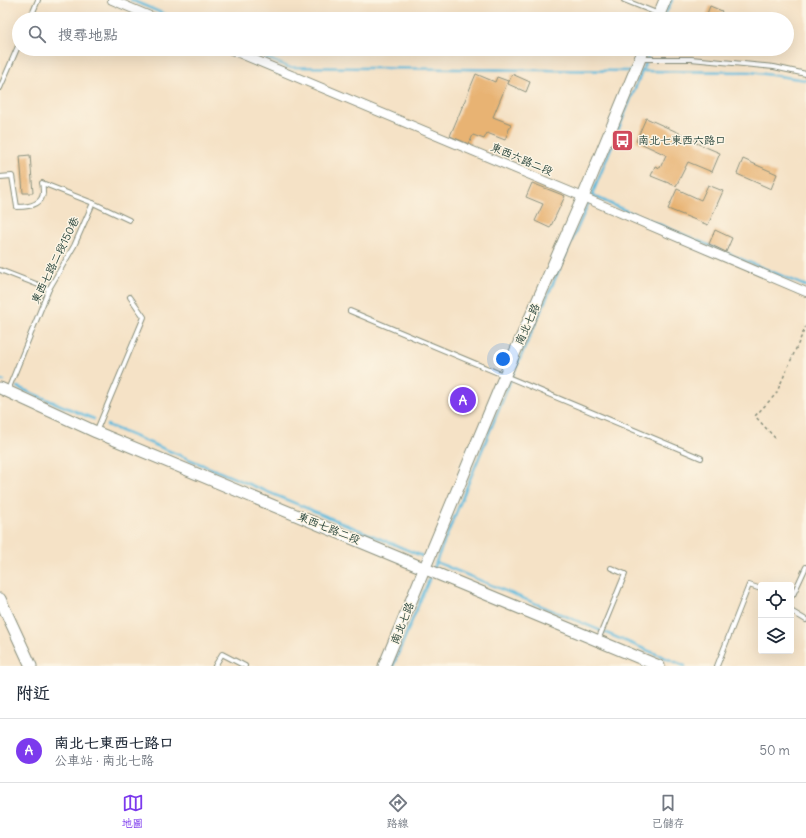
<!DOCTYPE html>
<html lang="zh-TW">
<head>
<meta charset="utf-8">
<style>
	:root { --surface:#fff; --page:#f2f2f3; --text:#1f2937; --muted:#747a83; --line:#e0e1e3; --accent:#7c3aed }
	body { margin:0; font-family:Delius,"LXGW WenKai TC",sans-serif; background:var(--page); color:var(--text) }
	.controls { position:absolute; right:12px; bottom:12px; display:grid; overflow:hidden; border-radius:4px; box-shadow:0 4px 16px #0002 }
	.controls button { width:36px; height:36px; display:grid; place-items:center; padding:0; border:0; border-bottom:1px solid var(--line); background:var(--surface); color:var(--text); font:20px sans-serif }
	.you { position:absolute; left:503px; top:359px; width:14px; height:14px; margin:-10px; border:3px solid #fff; border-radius:50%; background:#1a73e8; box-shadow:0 0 0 6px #1a73e833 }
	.badge { display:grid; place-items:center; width:26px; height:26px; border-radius:50%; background:var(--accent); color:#fff; font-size:13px; font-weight:700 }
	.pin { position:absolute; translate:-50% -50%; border:2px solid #fff; box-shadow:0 1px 4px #0006 }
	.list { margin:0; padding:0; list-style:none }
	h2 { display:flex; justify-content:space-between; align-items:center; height:52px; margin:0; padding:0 16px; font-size:17px }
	h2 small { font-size:13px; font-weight:400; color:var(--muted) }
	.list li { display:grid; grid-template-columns:26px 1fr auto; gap:12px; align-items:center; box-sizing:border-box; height:64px; padding:0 16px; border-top:1px solid var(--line) }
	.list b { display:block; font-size:15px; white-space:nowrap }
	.list p { margin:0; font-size:13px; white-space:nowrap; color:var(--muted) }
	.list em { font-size:13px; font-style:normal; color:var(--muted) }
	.icon { flex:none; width:22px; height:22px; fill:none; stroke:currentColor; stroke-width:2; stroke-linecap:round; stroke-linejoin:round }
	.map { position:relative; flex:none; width:806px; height:666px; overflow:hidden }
	.search { position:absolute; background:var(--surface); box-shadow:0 4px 16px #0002; left:12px; right:12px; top:12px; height:44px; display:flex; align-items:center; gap:10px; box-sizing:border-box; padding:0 14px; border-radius:22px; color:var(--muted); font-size:15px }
	.sheet { height:116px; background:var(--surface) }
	nav { display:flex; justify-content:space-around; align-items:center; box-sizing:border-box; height:56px; border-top:1px solid var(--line); background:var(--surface); font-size:11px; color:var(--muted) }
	nav a { display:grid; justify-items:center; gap:2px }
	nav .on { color:var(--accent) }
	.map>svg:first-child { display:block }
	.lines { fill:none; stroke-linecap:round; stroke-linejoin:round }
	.stream { stroke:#5fbadd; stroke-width:2.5 }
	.building { fill:#e8b373 }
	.lane-casing { stroke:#8a907d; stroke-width:6 }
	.street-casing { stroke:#8a907d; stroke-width:10 }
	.secondary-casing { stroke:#8a907d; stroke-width:13 }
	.path { stroke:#8a907d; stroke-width:1.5; stroke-dasharray:3 3; stroke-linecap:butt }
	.lane { stroke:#fff; stroke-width:4 }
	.street { stroke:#fff; stroke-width:8 }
	.secondary { stroke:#fff; stroke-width:11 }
	.labels { text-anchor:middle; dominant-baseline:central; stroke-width:3; stroke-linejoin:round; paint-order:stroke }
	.poi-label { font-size:11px; fill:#1f3d34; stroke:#fcf5e5; text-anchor:start }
	.street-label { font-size:11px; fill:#1f3d34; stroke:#fcf5e5 }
</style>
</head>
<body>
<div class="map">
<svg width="806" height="666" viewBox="0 0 806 666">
	<rect width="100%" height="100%" fill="#fcf5e5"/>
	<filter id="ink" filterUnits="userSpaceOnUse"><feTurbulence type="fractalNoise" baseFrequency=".025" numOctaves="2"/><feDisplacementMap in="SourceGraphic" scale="8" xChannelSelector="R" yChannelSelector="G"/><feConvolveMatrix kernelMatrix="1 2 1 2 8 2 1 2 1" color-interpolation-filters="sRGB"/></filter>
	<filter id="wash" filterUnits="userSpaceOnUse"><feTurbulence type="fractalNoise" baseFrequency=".012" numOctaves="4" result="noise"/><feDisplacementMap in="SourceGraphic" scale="16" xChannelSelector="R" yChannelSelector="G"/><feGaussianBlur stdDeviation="0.9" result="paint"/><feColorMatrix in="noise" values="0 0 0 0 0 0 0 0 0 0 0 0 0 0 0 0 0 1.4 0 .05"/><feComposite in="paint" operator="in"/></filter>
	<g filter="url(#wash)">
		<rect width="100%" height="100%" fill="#f5e2c6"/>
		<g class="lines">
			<g class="stream">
				<path d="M131 0 176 19"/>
				<path d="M663 19 672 0"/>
				<path d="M246 49 288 67 632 71"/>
				<path d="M641 71 751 72 806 80"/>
				<path d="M592 195 615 206 806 286"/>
				<path d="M0 380 4 381"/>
				<path d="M17 387 94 419"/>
				<path d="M107 425 422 556"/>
				<path d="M436 562 685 666"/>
				<path d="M433 569 515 370 592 195 651 49"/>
				<path d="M393 666 431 575"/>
			</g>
		</g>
		<g id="blocks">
			<g class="building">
				<path d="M710 6 722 11 718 19H705Z"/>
				<path d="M476 74 495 82 497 77 508 81 493 117 511 124 505 140 487 133 484 139 473 135 469 144 450 136Z"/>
				<path d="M512 74 530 82 526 92 508 84Z"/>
				<path d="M646 118 697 141 696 143 720 153 712 172 688 162 676 186 651 176 655 166 660 168 666 155 636 141Z"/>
				<path d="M30 155 33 193H23L20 156Z"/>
				<path d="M743 159 777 174 771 189 737 174Z"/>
				<path d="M532 183 565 196 550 228 535 221 543 204 526 197Z"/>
				<path d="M708 185 723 191 708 225 668 209 677 189 701 200Z"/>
				<path d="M715 230 732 238 726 252 709 244Z"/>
			</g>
		</g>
	</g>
	<g filter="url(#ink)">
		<use href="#blocks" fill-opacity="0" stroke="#8a907d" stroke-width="1"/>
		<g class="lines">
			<defs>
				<g id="lane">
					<path d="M624 0 659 14"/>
					<path d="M30 19 38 0"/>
					<path d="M642 59H691L774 67 806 74"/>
					<path d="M0 88 19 44"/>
					<path d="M0 177 12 176 17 207C27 207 42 206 43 193 43 190 43 186 42 183L93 203 129 220"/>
					<path d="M0 270 49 289"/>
					<path d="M350 311 701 458"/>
					<path d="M8 390 49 289 74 246 93 203"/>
					<path d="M96 432 144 317 130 297"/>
					<path d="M791 596 793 595 806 567"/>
					<path d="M791 611 806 620"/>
					<path d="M598 640 625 574 611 568"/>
					<path d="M215 666 222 654 245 666"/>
					<path d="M717 666 749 585 761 589"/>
				</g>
				<g id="street">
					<path d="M112 0 157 19"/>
					<path d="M229 49 583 197 806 292"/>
				</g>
				<g id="secondary">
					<path d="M657 19 665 0"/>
					<path d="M0 388 96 432 659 666"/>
					<path d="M0 599 31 666"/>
					<path d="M384 666 505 375 583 197 644 49"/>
				</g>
			</defs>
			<use href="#lane" class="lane-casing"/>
			<use href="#street" class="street-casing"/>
			<use href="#secondary" class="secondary-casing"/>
			<path class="path" d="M775 438 755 416 776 394 806 326"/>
			<use href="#lane" class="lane"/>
			<use href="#street" class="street"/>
			<use href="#secondary" class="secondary"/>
		</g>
	</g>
	<defs>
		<symbol id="bus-square" viewBox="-11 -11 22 22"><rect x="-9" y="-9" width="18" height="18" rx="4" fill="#d1495b" stroke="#fcf5e5"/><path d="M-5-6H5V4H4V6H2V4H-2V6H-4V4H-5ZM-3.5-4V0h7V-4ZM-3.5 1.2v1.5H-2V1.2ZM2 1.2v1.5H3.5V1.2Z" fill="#fff"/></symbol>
	</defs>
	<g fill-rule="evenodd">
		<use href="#bus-square" x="610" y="128" width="25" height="25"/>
	</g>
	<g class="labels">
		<g class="poi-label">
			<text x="638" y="140">南北七東西六路口</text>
		</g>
		<g class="street-label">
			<text transform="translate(522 159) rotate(23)">東西六路二段</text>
			<text transform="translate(55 260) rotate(-64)">東西七路二段150巷</text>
			<text transform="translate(527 324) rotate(-66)">南北七路</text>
			<text transform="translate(329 528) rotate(22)">東西七路二段</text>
			<text transform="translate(402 623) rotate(-68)">南北七路</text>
		</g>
	</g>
</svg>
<div class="controls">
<button><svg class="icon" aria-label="locate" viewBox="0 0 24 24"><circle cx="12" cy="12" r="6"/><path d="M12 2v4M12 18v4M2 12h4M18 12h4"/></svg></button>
<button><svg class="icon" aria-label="layers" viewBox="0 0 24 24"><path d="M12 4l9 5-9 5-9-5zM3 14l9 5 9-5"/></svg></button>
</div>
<div class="you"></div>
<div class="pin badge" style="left:463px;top:400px">A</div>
<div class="search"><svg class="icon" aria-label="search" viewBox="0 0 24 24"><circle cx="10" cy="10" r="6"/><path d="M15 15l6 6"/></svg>搜尋地點</div>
</div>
<section class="sheet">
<h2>附近<small></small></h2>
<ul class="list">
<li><span class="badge">A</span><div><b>南北七東西七路口</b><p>公車站 · 南北七路</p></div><em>50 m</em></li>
</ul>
</section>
<nav>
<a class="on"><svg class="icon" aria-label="map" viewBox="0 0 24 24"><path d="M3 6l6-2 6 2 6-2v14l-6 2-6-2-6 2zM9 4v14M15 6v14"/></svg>地圖</a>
<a><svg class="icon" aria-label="directions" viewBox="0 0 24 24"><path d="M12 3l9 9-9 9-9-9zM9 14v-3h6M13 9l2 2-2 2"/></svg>路線</a>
<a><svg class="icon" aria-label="saved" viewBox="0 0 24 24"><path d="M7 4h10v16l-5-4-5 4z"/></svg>已儲存</a>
</nav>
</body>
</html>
